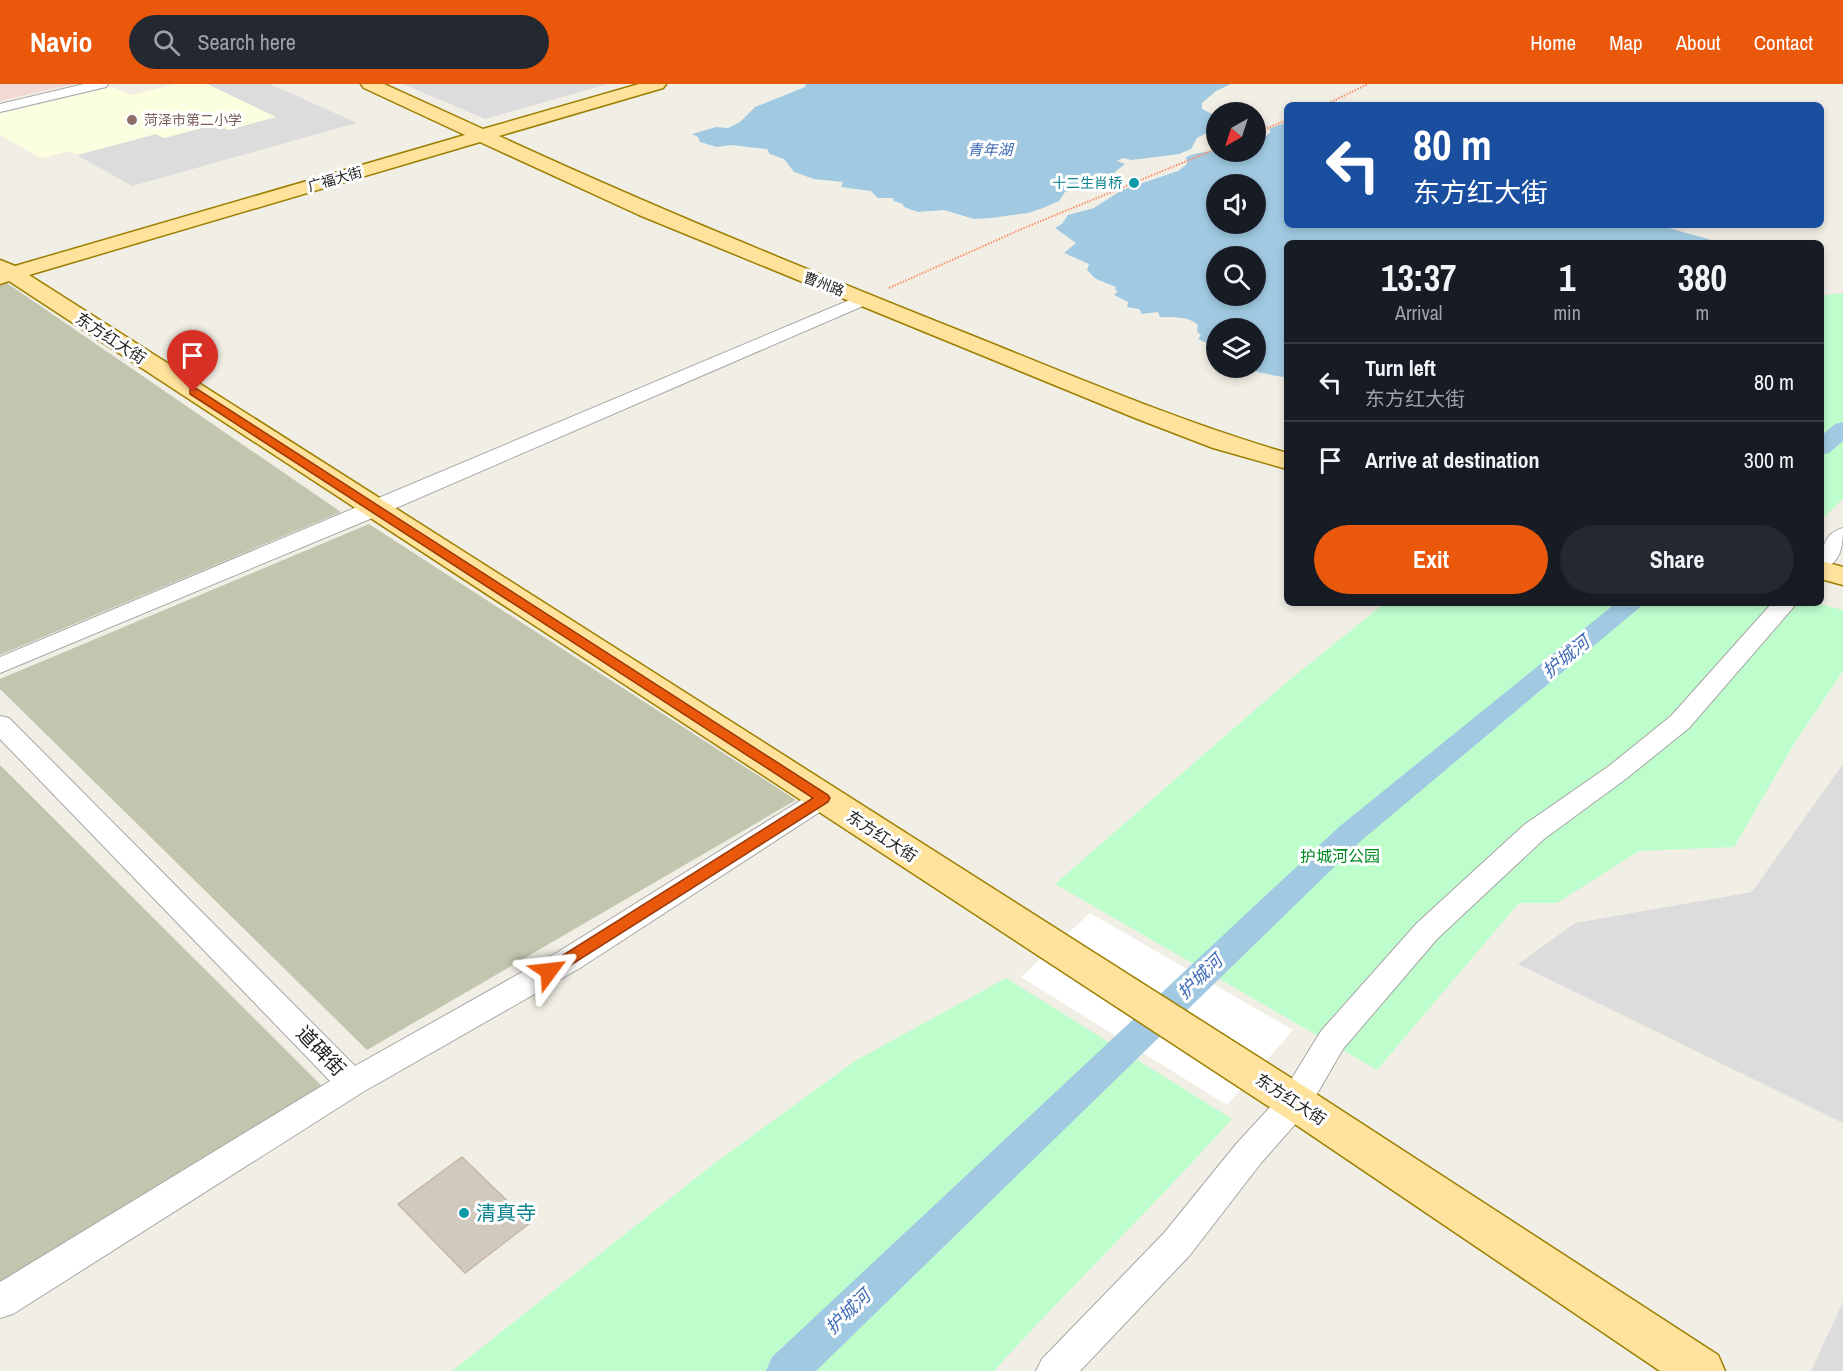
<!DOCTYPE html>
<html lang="en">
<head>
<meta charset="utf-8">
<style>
	body { margin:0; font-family:"Archivo Narrow","Noto Sans SC",sans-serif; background:#242831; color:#f1f3f6; height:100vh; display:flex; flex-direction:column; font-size:22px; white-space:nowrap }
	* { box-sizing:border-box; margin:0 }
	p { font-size:20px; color:#9ea1a6 }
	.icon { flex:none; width:33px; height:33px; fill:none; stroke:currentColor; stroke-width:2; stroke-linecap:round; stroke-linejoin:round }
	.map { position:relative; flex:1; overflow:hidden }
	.sheet { position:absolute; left:1284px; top:156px; width:540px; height:366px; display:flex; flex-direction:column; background:#171b24; border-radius:9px; box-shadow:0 3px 9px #0003 }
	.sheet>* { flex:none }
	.top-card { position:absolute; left:1284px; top:18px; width:540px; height:126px; border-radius:9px; box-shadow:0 3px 9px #0003; background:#1a4fa0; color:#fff; overflow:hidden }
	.needle { width:39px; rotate:219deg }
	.controls { position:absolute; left:1206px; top:18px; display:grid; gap:12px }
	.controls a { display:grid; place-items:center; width:60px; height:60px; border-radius:50%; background:#171b24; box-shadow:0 3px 9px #0003; font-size:30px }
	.pin { position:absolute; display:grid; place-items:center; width:51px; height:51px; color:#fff; margin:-62px -26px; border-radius:50% 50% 50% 0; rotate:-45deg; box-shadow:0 0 6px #0007 }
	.pin .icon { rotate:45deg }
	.me { position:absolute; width:66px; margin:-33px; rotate:60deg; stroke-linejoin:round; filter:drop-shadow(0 0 4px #0008) }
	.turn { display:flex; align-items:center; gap:21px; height:126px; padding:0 30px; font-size:27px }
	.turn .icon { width:78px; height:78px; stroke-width:2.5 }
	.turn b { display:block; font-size:42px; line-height:51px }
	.eta { display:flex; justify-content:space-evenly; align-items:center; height:102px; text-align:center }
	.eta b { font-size:36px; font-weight:700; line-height:42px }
	.cta { display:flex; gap:12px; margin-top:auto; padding:12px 30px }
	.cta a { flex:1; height:69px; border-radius:36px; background:#ea580c; color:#fff; font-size:24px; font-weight:700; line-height:69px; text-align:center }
	.cta a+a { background:#242831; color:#f1f3f6 }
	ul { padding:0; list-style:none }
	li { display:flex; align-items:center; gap:18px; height:78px; padding:0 30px; border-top:2px solid #363941 }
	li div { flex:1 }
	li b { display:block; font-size:22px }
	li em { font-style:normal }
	header { display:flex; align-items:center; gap:36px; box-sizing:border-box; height:84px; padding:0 30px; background:#ea580c; color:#fff }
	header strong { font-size:28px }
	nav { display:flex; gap:33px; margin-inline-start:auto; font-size:21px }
	.search { width:420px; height:54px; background:#242831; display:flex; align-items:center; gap:15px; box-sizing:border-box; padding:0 21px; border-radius:33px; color:#9ea1a6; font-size:22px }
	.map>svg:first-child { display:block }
	.residential { fill:#dddcdc }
	.commercial { fill:#f3d9d3 }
	.education { fill:#fbffe0 }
	.construction { fill:#c3c6af }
	.park { fill:#befecd }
	.water { fill:#a1cae2; fill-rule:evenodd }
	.pier { fill:#fff }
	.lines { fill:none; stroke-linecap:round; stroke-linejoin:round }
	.canal { fill:#a1cae2; fill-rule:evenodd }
	.building { fill:#d1c9bd; stroke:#c4b7a6; stroke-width:1.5 }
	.minor-casing { stroke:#a6a6a6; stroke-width:2 }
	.major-casing { stroke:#9b7e00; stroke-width:3 }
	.path { stroke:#ff8d68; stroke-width:2; stroke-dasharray:1.5 1.5; stroke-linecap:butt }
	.minor { fill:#fff; fill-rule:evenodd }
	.major { fill:#ffe29c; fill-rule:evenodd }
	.route { fill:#ea580c; stroke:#983908; stroke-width:1.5 }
	.education-dot { fill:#8d6e63; stroke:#fff; stroke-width:2 }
	.culture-dot { fill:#0f9aa8; stroke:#fff; stroke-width:2 }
	.labels { text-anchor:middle; stroke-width:6; stroke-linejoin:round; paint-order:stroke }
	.far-education-label { font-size:14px; fill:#785e54; stroke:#fff; text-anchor:start }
	.far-street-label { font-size:14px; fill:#1f1f1f; stroke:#fff }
	.far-culture-label { font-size:14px; fill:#0d838f; stroke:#fff; text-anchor:end }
	.far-water-label { font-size:15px; font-style:italic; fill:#426cb8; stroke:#fff }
	.street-label { font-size:16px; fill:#1f1f1f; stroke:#fff }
	.park-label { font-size:16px; fill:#028920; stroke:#fff }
	.water-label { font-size:18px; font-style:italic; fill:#426cb8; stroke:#fff }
	.near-street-label { font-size:20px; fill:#1f1f1f; stroke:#fff }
	.near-culture-label { font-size:20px; fill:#0d838f; stroke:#fff; text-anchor:start }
</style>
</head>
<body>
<header>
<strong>Navio</strong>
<div class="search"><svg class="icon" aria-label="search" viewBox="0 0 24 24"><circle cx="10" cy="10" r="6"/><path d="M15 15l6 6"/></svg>Search here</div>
<nav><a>Home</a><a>Map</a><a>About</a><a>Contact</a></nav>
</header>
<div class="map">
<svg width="1843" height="1287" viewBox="0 0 1843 1287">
	<rect width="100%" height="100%" fill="#f1efe5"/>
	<g class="residential">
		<polygon points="207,0 270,0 357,39 132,102 77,71 156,50 164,54 217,40 275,33"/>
		<polygon points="403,0 608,0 485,35"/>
		<polygon points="1843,680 1843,1039 1518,880 1575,839 1752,808"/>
		<polygon points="1843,1218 1843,1287 1811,1287"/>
	</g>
	<polygon class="commercial" points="0,0 73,0 0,17"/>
	<polygon class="education" points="176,0 207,0 276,33 228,46 217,40 164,54 156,50 77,71 70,67 41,74 0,51 0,30 112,3 131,11"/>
	<g class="construction">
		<polygon points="7,199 341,428 0,571 0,201"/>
		<polygon points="369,440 796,716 367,966 0,605 0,595"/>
		<polygon points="0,681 331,1011 0,1218"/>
	</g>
	<g class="park">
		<polygon points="1843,209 1843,415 1821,436 1821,212"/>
		<polygon points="1385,519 1816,519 1843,526 1843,587 1794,660 1734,763 1639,767 1557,819 1519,819 1377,986 1055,800 1288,597"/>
		<path d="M 1006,894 L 1232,1035 C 1155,1121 1072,1201 994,1287 L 452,1287 L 711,1082 L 855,977 Z"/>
	</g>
	<g class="water">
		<polygon points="806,0 1231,0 1216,7 1202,19 1202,25 1216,32 1216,44 1197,54 1191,65 1179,70 1132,76 1123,74 1117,77 1125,80 1110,92 1093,95 1092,100 1065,108 1059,117 1043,124 1028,129 991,134 974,135 944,126 918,128 904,123 903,120 894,117 893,114 878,114 871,107 841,103 843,98 814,95 794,88 784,75 770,70 767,65 731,61 717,63 700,58 698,53 692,50 716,43 728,44 740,38 755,23 805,3"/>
		<path d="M 1287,38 L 1287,141 L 1658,141 L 1722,159 L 1287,159 L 1287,293 C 1280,293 1253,288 1248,284 L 1256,284 L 1256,244 L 1216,244 L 1216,263 L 1198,255 L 1201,251 L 1197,248 L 1198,241 C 1187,231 1173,234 1160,233 L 1158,228 L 1142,230 L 1139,225 L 1127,223 L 1128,218 L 1114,211 L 1118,207 L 1115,206 L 1116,203 L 1096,195 L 1087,186 L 1089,180 L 1064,169 L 1076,159 L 1055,144 L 1062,140 L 1068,131 L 1094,124 L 1122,106 L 1178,87 L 1187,80 L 1186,73 C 1207,64 1232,68 1256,68 L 1256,54 L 1266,52 L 1271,48 L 1269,45 ZM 1216,100 L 1256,100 L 1256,140 L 1216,140 ZM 1216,172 L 1256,172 L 1256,212 L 1216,212 Z"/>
	</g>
	<polygon class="pier" points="1090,829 1293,946 1227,1021 1021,893"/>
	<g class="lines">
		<g class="canal">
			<polygon points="1843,338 1843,357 1829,369 1821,371 1821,352 1835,340"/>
			<polygon points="1616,519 1645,519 1362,756 816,1287 766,1287 772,1273 1340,742"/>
		</g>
	</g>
	<polygon class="building" points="462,1073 530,1139 465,1189 398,1120"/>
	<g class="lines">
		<defs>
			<g id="minor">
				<polygon points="84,0 108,0 106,3 0,28 0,20"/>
				<polygon points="864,210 873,215 870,219 382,430 0,589 0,573"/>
				<path d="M 1843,444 C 1843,462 1841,480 1821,485 C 1821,467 1823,449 1843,444 Z"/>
				<polygon points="1772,519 1797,519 1689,644 1627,694 1544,755 1437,855 1343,965 1307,1027 1261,1079 1190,1171 1080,1287 1036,1287 1042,1275 1164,1149 1237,1059 1283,1009 1321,947 1417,839 1524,741 1609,682 1671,632"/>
				<polygon points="0,632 9,634 355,982 558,868 814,708 823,705 832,708 836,714 832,720 580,884 363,1008 13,1230 0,1234 0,1198 330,997 0,655"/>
			</g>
			<g id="major">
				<path d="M 361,0 L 384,0 L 483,45 L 639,0 L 666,0 L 663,4 L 499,52 C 653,123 810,187 968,250 C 1073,292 1178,337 1287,369 L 1287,385 L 1213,364 L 1135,334 L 639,131 L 480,58 L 29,191 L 1310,1006 L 1718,1271 L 1725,1287 L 1660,1287 L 1280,1030 L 9,197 L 0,200 L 0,176 L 15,182 L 465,51 L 364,4 Z"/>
				<polygon points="1821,477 1843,483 1843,501 1821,495"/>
			</g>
		</defs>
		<use href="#minor" class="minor-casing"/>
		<use href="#major" class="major-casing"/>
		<g class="path">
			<polyline points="1325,21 1368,0"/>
			<polyline points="1256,49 1287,36"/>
			<polyline points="889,204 1024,144 1216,65"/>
		</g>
		<use href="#minor" class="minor"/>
		<use href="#major" class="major"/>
	</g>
	<polygon class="route" points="190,305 197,305 828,711 830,714 828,718 555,891 544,891 541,887 544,883 813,714 190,310"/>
	<circle class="education-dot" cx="132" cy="36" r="6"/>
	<g class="culture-dot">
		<circle cx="1134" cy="99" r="6"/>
		<circle cx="464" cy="1129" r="6"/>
	</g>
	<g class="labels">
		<g class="far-education-label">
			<text x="144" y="41">菏泽市第二小学</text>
		</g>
		<g class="far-street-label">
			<text transform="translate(335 95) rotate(-16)" y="5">广福大街</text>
			<text transform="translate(824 200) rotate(21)" y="5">曹州路</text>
		</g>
		<g class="far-culture-label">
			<text x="1122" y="104">十二生肖桥</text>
		</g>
		<g class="far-water-label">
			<text x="990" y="71">青年湖</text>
		</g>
		<g class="street-label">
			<text transform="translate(111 254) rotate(33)" y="6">东方红大街</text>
			<text transform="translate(882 752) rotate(33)" y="6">东方红大街</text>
			<text transform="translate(1291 1015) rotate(33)" y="6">东方红大街</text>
		</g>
		<g class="park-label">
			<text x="1340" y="778">护城河公园</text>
		</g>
		<g class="water-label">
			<text transform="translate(1566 573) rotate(-39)" y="6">护城河</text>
			<text transform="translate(1200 893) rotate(-44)" y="6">护城河</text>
			<text transform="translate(848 1228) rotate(-44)" y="6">护城河</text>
		</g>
		<g class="near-street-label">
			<text transform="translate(321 967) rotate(46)" y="7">道碑街</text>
		</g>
		<g class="near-culture-label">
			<text x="476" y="1136">清真寺</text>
		</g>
	</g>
</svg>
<div class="controls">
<a><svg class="needle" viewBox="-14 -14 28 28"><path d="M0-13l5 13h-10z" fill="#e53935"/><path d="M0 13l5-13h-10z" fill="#9ea1a6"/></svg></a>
<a><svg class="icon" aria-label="sound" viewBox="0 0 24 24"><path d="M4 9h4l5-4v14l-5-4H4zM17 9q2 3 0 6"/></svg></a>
<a><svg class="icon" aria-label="search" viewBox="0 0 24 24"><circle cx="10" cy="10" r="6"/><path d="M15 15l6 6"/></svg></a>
<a><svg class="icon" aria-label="layers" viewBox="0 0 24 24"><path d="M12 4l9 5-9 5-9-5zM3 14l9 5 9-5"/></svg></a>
</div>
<div class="pin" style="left:193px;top:308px;background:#d93025"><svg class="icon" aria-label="arrive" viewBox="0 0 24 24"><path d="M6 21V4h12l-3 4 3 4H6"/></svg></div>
<svg class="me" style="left:549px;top:887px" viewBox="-20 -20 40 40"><path d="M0-17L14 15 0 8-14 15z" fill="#ea580c" stroke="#fff" stroke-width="4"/></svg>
<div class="top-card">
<div class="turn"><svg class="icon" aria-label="left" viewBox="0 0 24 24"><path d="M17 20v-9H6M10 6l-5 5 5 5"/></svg><div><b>80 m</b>东方红大街</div></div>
</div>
<section class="sheet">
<div class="eta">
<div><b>13:37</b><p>Arrival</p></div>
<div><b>1</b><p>min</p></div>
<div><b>380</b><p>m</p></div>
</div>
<ul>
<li><svg class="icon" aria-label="left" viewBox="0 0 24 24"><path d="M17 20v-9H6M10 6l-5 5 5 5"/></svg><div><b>Turn left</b><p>东方红大街</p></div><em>80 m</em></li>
<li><svg class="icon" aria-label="arrive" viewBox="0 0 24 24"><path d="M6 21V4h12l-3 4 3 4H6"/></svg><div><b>Arrive at destination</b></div><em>300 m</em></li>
</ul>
<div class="cta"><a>Exit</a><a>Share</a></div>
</section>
</div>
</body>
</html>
